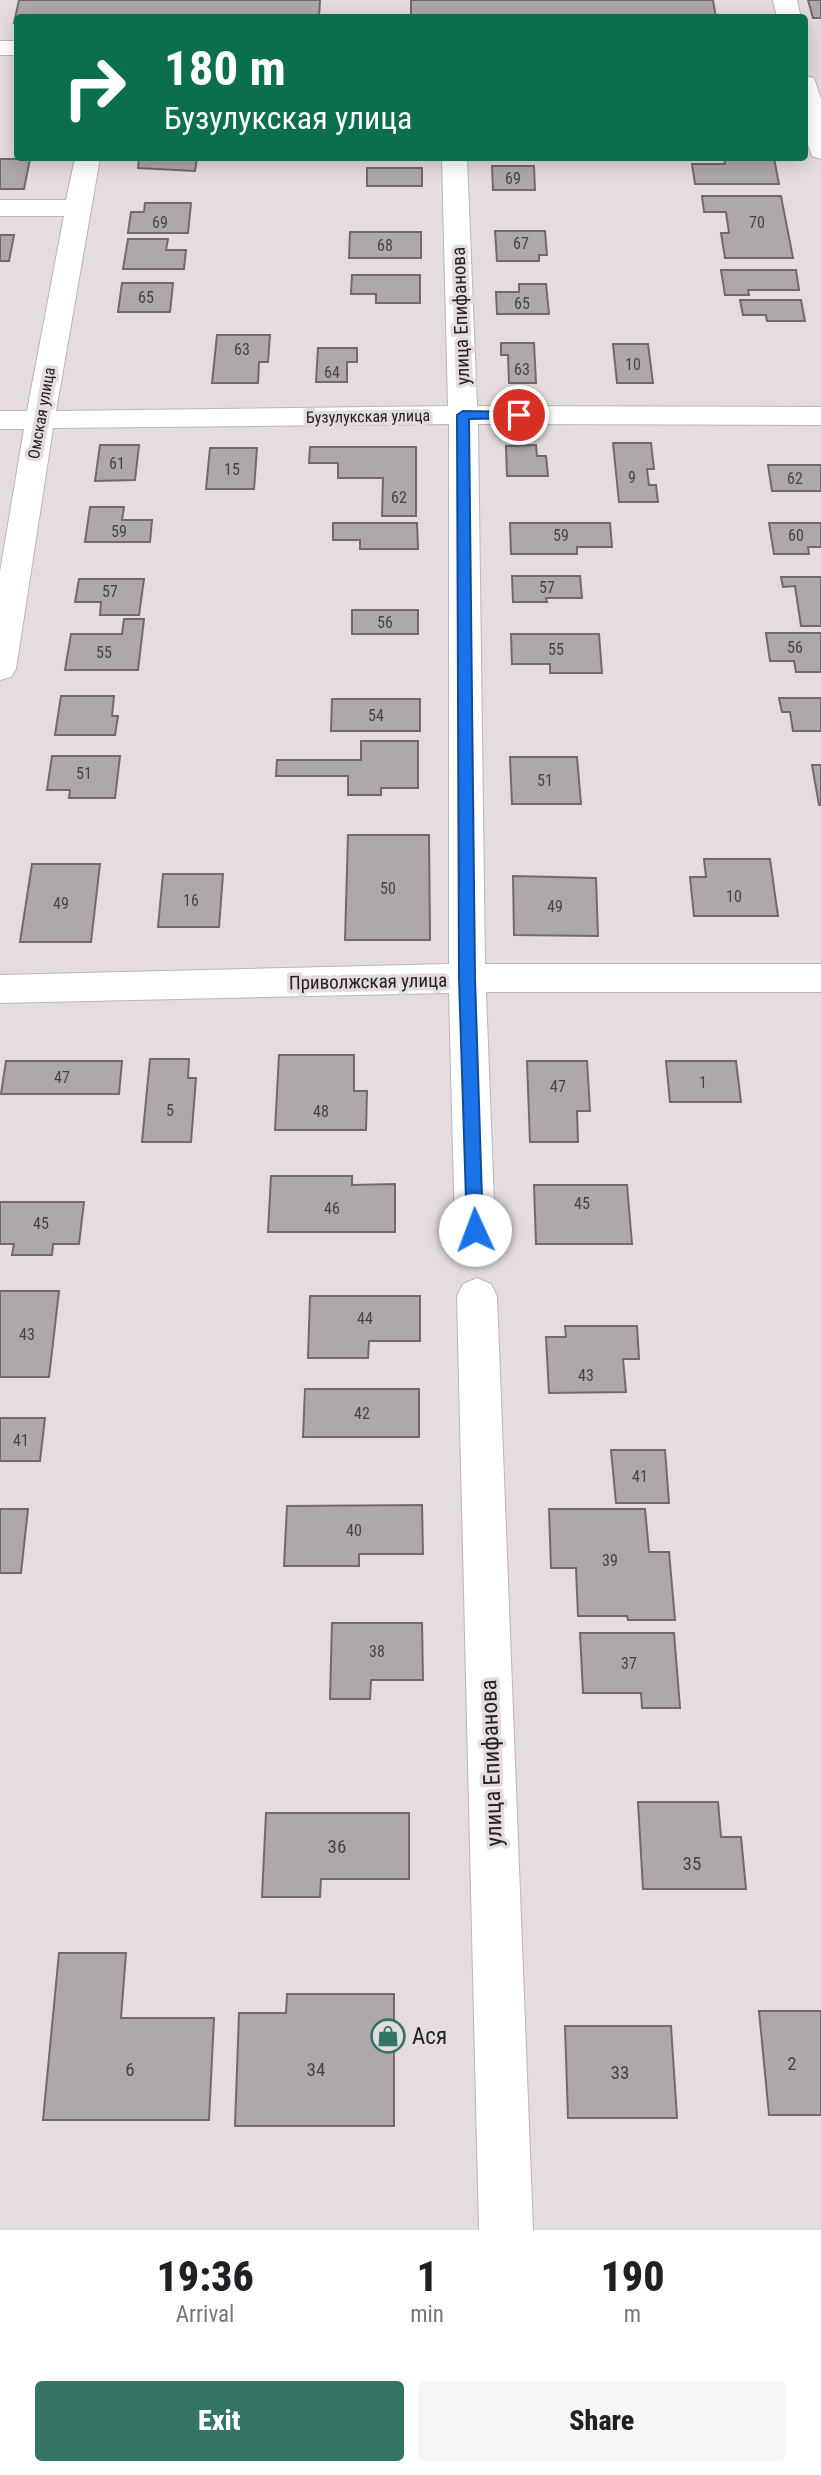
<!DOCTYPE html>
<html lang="en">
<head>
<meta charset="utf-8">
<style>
	body { margin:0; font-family:"Roboto Condensed",sans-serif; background:#f6f6f6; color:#202124; height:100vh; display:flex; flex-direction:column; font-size:26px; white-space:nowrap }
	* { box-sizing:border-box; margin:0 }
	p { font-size:23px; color:#757577 }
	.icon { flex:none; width:38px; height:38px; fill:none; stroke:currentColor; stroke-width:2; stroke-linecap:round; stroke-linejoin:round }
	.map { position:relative; height:2230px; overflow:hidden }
	.drawer { display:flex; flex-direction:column; background:#fff; flex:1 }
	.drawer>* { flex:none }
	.hud { position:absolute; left:14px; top:14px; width:794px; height:147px; border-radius:7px; box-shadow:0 4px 18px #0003; background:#0b6e4f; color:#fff; overflow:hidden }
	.pin { position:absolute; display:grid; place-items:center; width:60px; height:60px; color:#fff; margin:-30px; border:4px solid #fff; border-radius:50%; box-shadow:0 2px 7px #0007 }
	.me { position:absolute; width:77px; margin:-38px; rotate:358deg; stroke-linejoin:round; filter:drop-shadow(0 0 5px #0008) }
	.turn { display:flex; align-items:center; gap:24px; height:147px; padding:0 35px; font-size:32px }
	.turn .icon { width:91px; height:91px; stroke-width:2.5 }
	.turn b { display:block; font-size:49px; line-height:60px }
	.eta { display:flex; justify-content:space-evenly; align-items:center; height:119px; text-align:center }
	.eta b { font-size:42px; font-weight:800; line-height:49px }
	.button { display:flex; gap:14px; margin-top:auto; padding:14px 35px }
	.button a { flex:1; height:80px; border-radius:7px; background:#347565; color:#fff; font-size:28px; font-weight:800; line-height:80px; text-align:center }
	.button a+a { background:#f6f6f6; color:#202124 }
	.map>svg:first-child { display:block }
	.building { fill:#afa8ab; stroke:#716a6d; stroke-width:2 }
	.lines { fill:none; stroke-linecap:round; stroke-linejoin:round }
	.minor-casing { stroke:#bcb4b8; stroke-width:2 }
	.minor { fill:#fff; fill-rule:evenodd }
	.route { fill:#1a73e8; stroke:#114b97; stroke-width:2 }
	.labels { text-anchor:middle; stroke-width:7; stroke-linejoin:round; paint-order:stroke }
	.number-label { font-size:16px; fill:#474344 }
	.far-street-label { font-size:16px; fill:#242122; stroke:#e4dcdf }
	.street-label { font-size:19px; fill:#242122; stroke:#e4dcdf }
	.near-number-label { font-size:19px; fill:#474344 }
	.near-street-label { font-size:23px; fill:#242122; stroke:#e4dcdf }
	.near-poi-label { font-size:23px; fill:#242122; stroke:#e4dcdf; text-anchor:start }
</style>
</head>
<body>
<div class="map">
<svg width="821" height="2230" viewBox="0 0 821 2230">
	<rect width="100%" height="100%" fill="#e4dcdf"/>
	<g class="building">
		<polygon points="19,0 320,0 319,18 18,18 18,23 14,23"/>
		<polygon points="411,0 713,0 716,18 411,18"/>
		<polygon points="808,0 821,0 821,18 813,18"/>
		<polygon points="139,158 197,158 195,171 138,168"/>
		<polygon points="724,158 774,158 779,184 695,184 692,164 725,164"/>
		<polygon points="0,159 30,159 24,189 0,189"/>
		<polygon points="492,166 534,166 535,190 493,190"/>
		<rect x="367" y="168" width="55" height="18"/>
		<polygon points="702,196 781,196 793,258 725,258 721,233 729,233 726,212 704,212"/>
		<polygon points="145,203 191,203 188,233 128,233 131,212 144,212"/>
		<polygon points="495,231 545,231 547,255 539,255 539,261 497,261"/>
		<polygon points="350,232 421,232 421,258 349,258"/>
		<polygon points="0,235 14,235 9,261 0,261"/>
		<polygon points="128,239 168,239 166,250 186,250 184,269 123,269"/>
		<polygon points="721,270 796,270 799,290 748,290 749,295 725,295"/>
		<polygon points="352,275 420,275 420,303 376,303 376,294 351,294"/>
		<polygon points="122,283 173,283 170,312 118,312"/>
		<polygon points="519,284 546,284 549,314 497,314 496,292 519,292"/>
		<polygon points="740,300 801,300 805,321 767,321 766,315 743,315"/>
		<polygon points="217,335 270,335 268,362 259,362 258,383 212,383"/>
		<polygon points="501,343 534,343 536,383 509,383 508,355 501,355"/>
		<polygon points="613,344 648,344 653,383 617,383"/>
		<polygon points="318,348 357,348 357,362 347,362 347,382 316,382"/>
		<polygon points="613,443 651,443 654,469 647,469 649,485 656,485 658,502 619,502"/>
		<polygon points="100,445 139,445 135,480 95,481"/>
		<polygon points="536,445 537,456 546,456 548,476 507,476 506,446"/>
		<polygon points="310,447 416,447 416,516 382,516 383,478 338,478 338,463 309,463"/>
		<polygon points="210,448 257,448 254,489 206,489"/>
		<polygon points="768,465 821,465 821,491 772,491"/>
		<polygon points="90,507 124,507 122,520 152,520 150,542 85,542"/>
		<polygon points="333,523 417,523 418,549 360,549 360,540 333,540"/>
		<polygon points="510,523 610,523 612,547 577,547 577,554 511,554"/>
		<polygon points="769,523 821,523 821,547 808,547 809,554 774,554"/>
		<polygon points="512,576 580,576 582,598 546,598 547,602 513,602"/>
		<polygon points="781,577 821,577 821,626 801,626 795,586 783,587"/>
		<polygon points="79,579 144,579 139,615 100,615 101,602 75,602"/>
		<rect x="352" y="610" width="66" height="24"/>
		<polygon points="124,619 144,619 138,670 65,670 71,634 122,634"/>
		<polygon points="766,633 821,633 821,672 796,672 794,661 770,661"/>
		<polygon points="511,634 599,634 602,673 550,673 550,664 512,664"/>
		<polygon points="61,696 114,696 112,716 118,716 115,735 55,735"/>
		<polygon points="779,698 821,698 821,731 793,731 790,712 782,712"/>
		<polygon points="332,699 420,699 420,731 331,731"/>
		<polygon points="361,741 418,741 418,788 381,788 381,795 348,795 348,776 276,776 277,760 361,760"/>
		<polygon points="52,756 120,756 115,798 69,798 70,790 47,790"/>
		<polygon points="510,757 577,757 581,804 512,804"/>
		<polygon points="812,765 821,765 821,805 819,805"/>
		<polygon points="348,835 429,835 430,940 345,940"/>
		<polygon points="704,859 770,859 778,916 694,916 690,877 706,877"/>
		<polygon points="32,864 100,864 91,942 20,942"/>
		<polygon points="163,874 223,874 219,927 158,927"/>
		<polygon points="513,876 596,878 598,936 514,935"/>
		<polygon points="279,1055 354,1055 354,1091 367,1091 366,1130 275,1130"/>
		<polygon points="150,1059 189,1059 188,1078 196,1078 191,1142 142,1142"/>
		<polygon points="6,1061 122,1061 119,1094 1,1094"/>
		<polygon points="527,1061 587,1061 590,1111 577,1111 578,1142 530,1142"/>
		<polygon points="666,1061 736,1061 741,1102 670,1102"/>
		<polygon points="271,1176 352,1176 352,1185 395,1184 395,1232 268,1232"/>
		<polygon points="534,1185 627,1185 632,1244 536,1244"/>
		<polygon points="0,1202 84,1202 79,1244 53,1244 52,1255 12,1255 14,1244 0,1244"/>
		<polygon points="0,1291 59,1291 49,1377 0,1377"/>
		<polygon points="310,1296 420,1296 420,1341 369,1341 368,1358 308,1358"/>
		<polygon points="565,1326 637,1326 639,1359 623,1359 626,1392 549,1393 546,1337 566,1337"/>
		<polygon points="305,1389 419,1389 419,1437 303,1437"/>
		<polygon points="0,1418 45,1418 40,1461 0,1461"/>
		<polygon points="611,1450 665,1450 669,1503 616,1503"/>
		<polygon points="422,1505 423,1554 359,1554 359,1566 284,1566 287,1506"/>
		<polygon points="0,1509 28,1509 21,1573 0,1573"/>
		<polygon points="549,1509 645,1509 649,1552 669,1552 675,1620 628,1620 627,1616 578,1616 576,1568 551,1568"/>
		<polygon points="332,1623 422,1623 423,1680 371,1680 370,1699 330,1699"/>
		<polygon points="580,1633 674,1633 680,1708 642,1708 641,1693 583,1693"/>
		<polygon points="638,1802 718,1802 721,1837 741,1837 746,1889 643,1889"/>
		<polygon points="266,1813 409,1813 409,1879 321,1879 320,1897 262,1897"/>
		<polygon points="59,1953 126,1953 121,2018 214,2018 209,2120 43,2120"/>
		<polygon points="287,1994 394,1994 394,2126 235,2126 239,2013 286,2013"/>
		<polygon points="759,2011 821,2011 821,2115 769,2115"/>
		<polygon points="565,2026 671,2026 677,2118 568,2118"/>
	</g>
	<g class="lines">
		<defs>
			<g id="minor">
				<polygon points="773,0 797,0 801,18 777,18"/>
				<rect x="0" y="41" width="18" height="14"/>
				<polygon points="805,76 814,78 821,99 821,159 812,156 805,136"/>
				<polygon points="75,158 100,158 56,411 448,406 442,158 467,158 477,406 821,407 821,425 478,424 485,964 821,964 821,992 486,992 495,1230 489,1242 475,1247 461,1242 455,1230 449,993 0,1003 0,975 449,964 449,424 53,428 16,669 11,677 0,680 0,572 24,429 0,429 0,411 27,411 64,216 0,216 0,200 66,200"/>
				<polygon points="477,1278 491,1284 497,1296 533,2230 479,2230 457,1296 463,1284"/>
			</g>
		</defs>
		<use href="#minor" class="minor-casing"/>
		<use href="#minor" class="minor"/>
	</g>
	<polygon class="route" points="519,412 525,415 523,418 469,419 475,978 483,1230 481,1234 469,1234 467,1230 459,978 457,415 463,411"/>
	<defs>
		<symbol id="shop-ring" viewBox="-11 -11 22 22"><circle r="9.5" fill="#e4dcdf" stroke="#347565" stroke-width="1.5"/><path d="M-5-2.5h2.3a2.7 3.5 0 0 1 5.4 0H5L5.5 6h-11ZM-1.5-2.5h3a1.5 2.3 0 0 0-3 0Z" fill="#347565"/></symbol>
	</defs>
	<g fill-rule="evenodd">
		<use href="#shop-ring" x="369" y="2017" width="38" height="38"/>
	</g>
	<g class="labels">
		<g class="number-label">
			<text x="513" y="184">69</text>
			<text x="160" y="228">69</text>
			<text x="757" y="228">70</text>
			<text x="521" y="249">67</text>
			<text x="385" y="251">68</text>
			<text x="146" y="303">65</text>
			<text x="522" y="309">65</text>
			<text x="242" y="355">63</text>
			<text x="633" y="370">10</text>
			<text x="522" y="375">63</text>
			<text x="332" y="378">64</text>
			<text x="117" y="469">61</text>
			<text x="232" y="475">15</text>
			<text x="632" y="483">9</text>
			<text x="795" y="484">62</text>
			<text x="399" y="503">62</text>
			<text x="119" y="537">59</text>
			<text x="561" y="541">59</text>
			<text x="796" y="541">60</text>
			<text x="547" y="593">57</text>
			<text x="110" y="597">57</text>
			<text x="385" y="628">56</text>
			<text x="795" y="653">56</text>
			<text x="556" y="655">55</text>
			<text x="104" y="658">55</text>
			<text x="376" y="721">54</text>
			<text x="84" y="779">51</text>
			<text x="545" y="786">51</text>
			<text x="388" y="894">50</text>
			<text x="734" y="902">10</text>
			<text x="191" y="906">16</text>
			<text x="61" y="909">49</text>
			<text x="555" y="912">49</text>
			<text x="62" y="1083">47</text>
			<text x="703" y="1088">1</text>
			<text x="558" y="1092">47</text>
			<text x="170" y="1116">5</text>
			<text x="321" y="1117">48</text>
			<text x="582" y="1209">45</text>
			<text x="332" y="1214">46</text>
			<text x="41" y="1229">45</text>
			<text x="365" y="1324">44</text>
			<text x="27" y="1340">43</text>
			<text x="586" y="1381">43</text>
			<text x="362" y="1419">42</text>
			<text x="21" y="1446">41</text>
			<text x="640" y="1482">41</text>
			<text x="354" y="1536">40</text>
			<text x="610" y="1566">39</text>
			<text x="377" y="1657">38</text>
			<text x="629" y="1669">37</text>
		</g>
		<g class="far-street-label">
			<text transform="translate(41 413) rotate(-80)" y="6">Омская улица</text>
			<text transform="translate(368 416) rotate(-1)" y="6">Бузулукская улица</text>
		</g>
		<g class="street-label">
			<text transform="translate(460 316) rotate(-92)" y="7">улица Епифанова</text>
			<text transform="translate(368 981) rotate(-1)" y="7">Приволжская улица</text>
		</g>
		<g class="near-number-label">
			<text x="337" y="1853">36</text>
			<text x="692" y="1870">35</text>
			<text x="792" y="2070">2</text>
			<text x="130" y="2076">6</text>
			<text x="316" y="2076">34</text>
			<text x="620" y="2079">33</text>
		</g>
		<g class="near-street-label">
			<text transform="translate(491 1763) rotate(-92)" y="8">улица Епифанова</text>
		</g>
		<g class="near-poi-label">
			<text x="412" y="2044">Ася</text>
		</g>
	</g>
</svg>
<div class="pin" style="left:519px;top:415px;background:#d93025"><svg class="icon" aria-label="arrive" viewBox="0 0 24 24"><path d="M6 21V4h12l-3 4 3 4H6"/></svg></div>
<svg class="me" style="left:475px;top:1230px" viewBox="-20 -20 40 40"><circle r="19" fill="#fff"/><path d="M0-13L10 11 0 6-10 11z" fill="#1a73e8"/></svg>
<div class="hud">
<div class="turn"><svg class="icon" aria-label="right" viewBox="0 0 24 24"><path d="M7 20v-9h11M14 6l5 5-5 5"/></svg><div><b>180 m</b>Бузулукская улица</div></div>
</div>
</div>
<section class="drawer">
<div class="eta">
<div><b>19:36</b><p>Arrival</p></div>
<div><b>1</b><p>min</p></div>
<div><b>190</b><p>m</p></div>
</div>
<div class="button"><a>Exit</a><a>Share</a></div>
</section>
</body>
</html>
